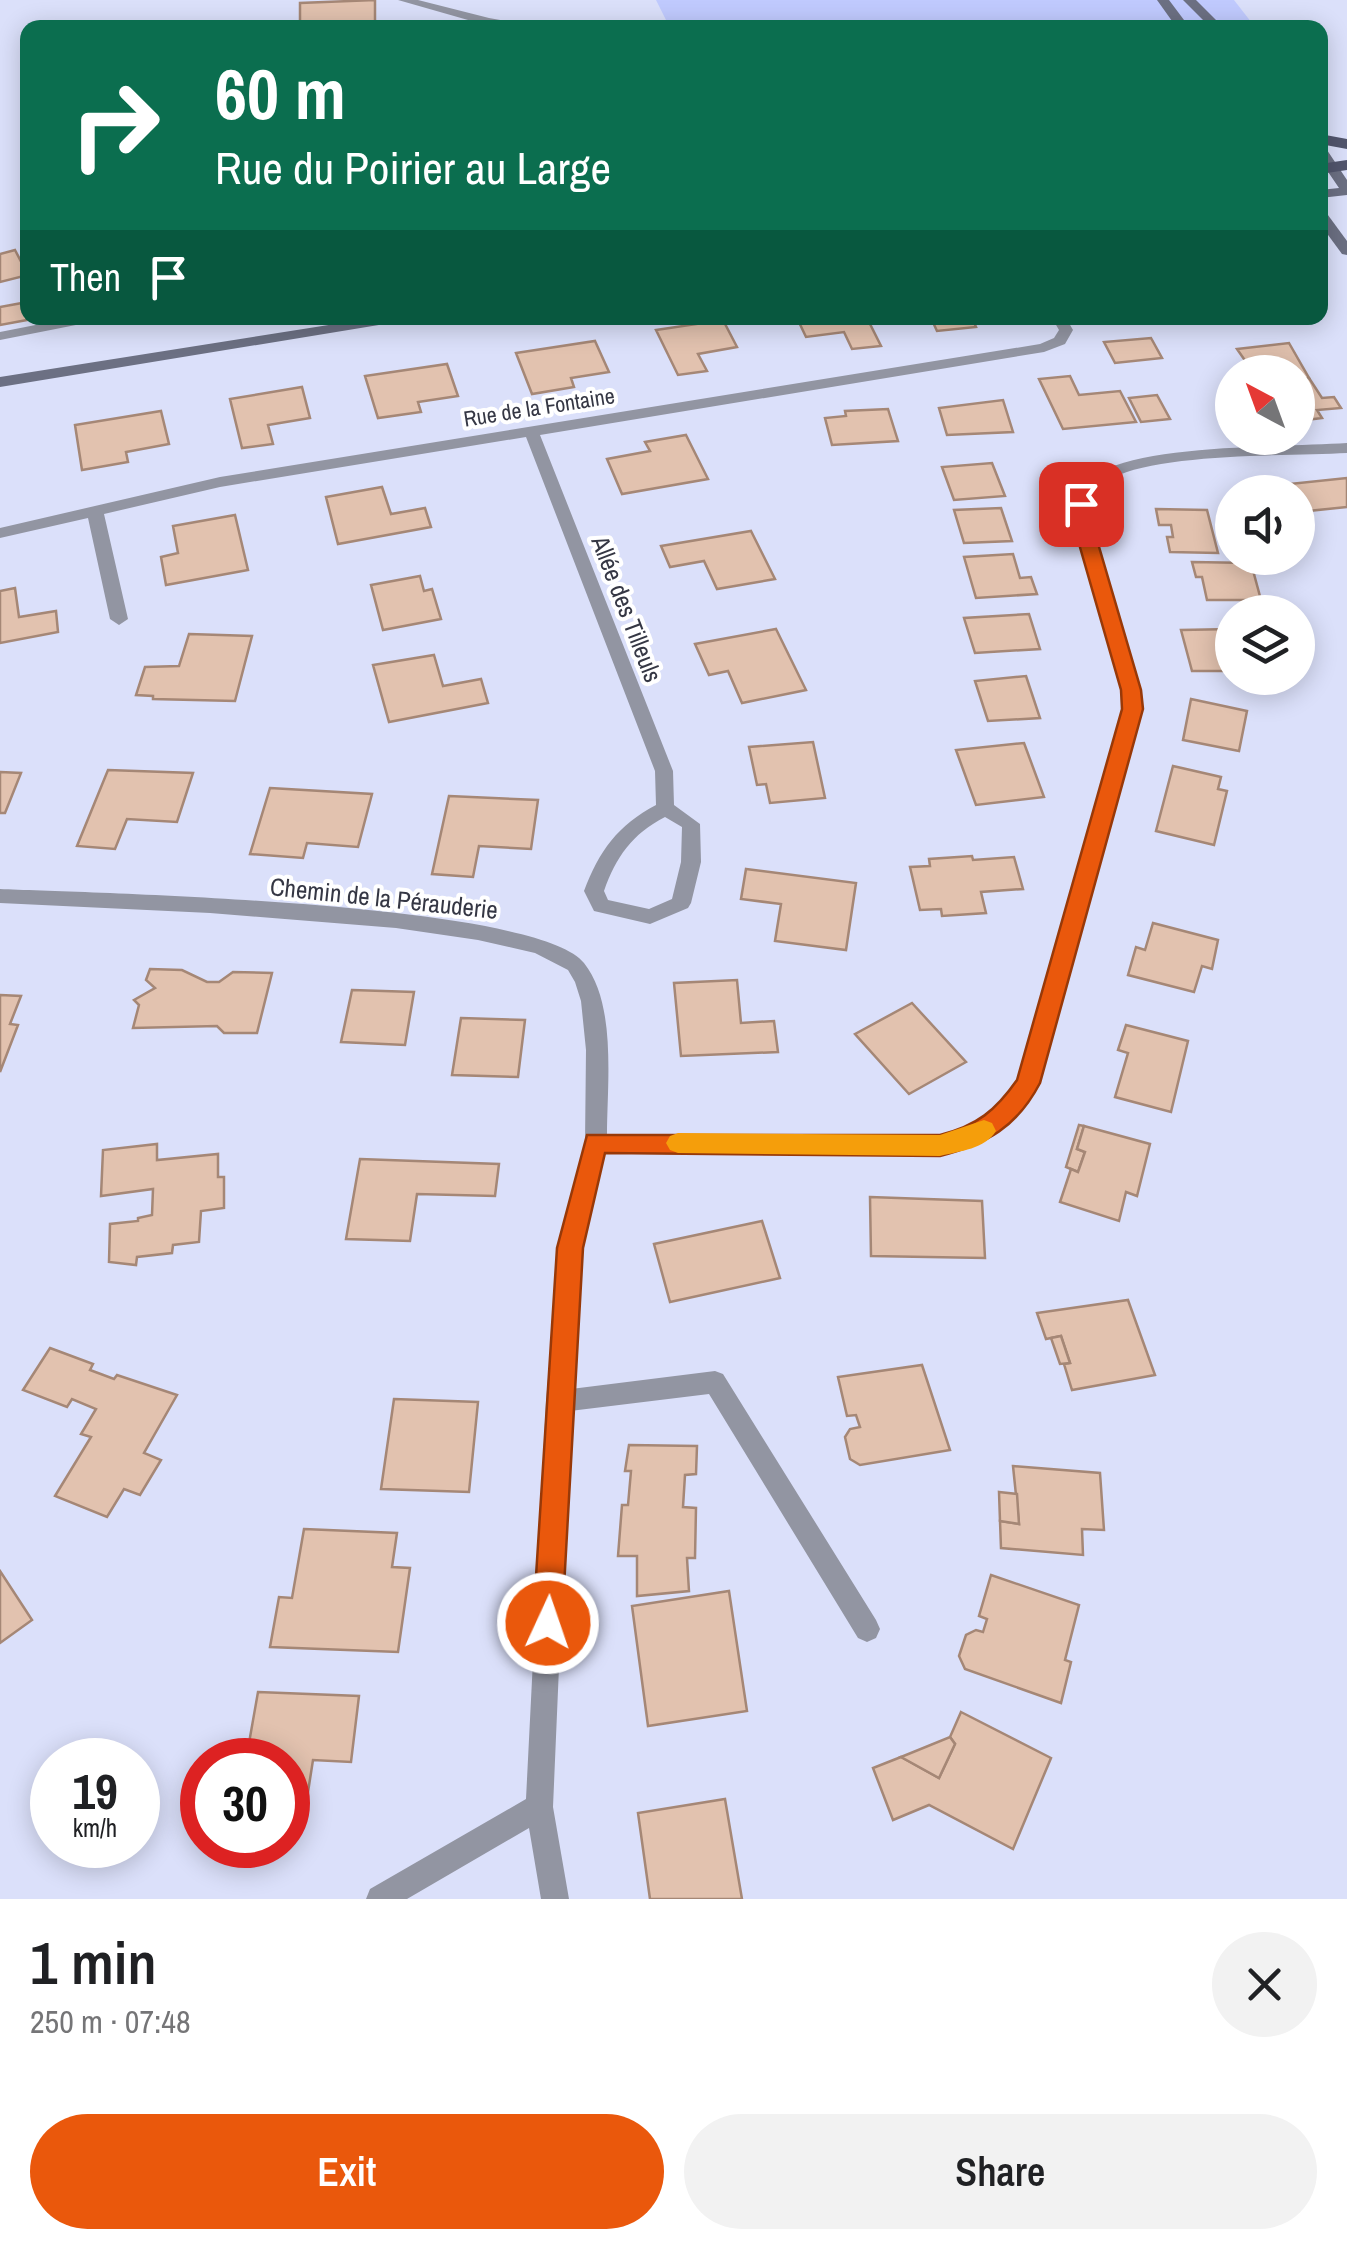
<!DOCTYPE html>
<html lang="en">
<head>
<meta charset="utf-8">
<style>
	body { margin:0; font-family:"Archivo Narrow",sans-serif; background:#f2f2f2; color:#202124; height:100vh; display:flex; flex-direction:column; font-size:38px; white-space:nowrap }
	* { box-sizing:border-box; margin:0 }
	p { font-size:32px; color:#757577 }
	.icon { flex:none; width:55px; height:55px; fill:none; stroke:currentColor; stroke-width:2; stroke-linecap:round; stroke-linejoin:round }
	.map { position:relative; height:1899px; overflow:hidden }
	.details { display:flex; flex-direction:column; background:#fff; flex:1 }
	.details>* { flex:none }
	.hud { position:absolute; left:20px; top:20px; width:1308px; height:305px; border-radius:20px; box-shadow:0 5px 25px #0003; background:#0b6e4f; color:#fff; overflow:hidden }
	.needle { width:65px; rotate:319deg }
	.controls { position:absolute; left:1215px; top:355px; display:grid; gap:20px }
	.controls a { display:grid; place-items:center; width:100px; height:100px; border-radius:50%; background:#fff; box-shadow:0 5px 25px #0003; font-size:50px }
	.speed { position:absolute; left:30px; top:1738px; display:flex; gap:20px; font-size:50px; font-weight:700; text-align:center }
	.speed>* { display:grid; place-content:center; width:130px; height:130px; border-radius:50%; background:#fff; box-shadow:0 5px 25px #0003; line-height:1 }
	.speed small { font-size:25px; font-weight:400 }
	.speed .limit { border:15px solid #d22; background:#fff; color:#111 }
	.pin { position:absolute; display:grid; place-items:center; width:85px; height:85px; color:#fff; margin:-42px; border-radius:20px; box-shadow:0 5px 15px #0006 }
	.me { position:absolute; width:110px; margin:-55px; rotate:3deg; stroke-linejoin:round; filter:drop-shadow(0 0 8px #0008) }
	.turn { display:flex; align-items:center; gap:35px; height:210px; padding:0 30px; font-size:45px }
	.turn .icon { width:130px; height:130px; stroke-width:2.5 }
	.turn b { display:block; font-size:70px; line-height:85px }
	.then { display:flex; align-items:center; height:95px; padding:0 30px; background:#0003; gap:20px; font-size:38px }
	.round { display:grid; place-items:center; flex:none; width:105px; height:105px; border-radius:52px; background:#f2f2f2 }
	.headline { display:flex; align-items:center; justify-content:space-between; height:170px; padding:0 30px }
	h1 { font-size:60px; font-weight:600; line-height:75px }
	.button { display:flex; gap:20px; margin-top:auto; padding:20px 30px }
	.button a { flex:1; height:115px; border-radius:60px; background:#ea580c; color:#fff; font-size:40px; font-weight:600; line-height:115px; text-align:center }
	.button a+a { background:#f2f2f2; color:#202124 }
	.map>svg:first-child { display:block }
	.green { fill:#c0cafe }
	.building { fill:#e2c2af; stroke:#a58776; stroke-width:2.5 }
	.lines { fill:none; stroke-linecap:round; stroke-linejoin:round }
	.street { fill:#9295a2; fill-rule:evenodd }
	.secondary { fill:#6c7083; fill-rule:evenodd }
	.primary { fill:#52566d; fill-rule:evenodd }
	.route { fill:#ea580c; stroke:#983908; stroke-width:2.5 }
	.slow { fill:#f59e0b }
	.labels { text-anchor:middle; stroke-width:8; stroke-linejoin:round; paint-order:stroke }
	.far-street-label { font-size:22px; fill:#353744; stroke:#fff }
	.street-label { font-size:25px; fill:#353744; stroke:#fff }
</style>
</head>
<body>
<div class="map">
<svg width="1347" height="1899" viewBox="0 0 1347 1899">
	<rect width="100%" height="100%" fill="#dbe0fa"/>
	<polygon class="green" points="656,0 1234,0 1255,27 670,28"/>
	<g class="building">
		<polygon points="375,0 375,28 300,28 300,3"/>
		<polygon points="15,250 28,275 0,282 0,254"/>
		<polygon points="22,303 27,320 0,325 0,307"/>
		<polygon points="797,318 867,318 881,346 852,349 844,332 806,337"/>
		<polygon points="931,318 979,318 972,318 976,327 937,331"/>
		<polygon points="723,320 737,347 698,354 707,371 678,375 656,330"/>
		<polygon points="1151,338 1162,358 1115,363 1104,342"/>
		<polygon points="595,341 609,372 571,378 574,387 532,394 516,353"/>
		<polygon points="1289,343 1309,378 1298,379 1298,372 1253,372 1237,349"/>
		<polygon points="447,364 458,396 418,402 421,412 378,418 365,376"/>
		<polygon points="1070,376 1079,395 1120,391 1136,422 1063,429 1039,379"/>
		<polygon points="1309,378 1322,398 1334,397 1341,408 1317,410 1322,418 1298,421 1298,379"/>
		<polygon points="302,387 310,418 268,425 273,444 242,448 230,399"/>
		<polygon points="1157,395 1170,419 1141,422 1129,398"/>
		<polygon points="1003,400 1013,432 947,435 939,408"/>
		<polygon points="888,409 898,441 832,445 825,418 846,416 845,411"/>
		<polygon points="161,411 169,444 126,452 128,462 82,470 75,425"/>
		<polygon points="686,435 708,479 622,494 607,459 650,451 645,442"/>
		<polygon points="992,463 1005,496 954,500 942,467"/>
		<polygon points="1347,478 1347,507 1298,512 1298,492 1284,492 1280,485"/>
		<polygon points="382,487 391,514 425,508 431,527 338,544 326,497"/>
		<polygon points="1001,508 1012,541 964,543 954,510"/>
		<polygon points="1156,509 1207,510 1218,553 1170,552 1167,537 1173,537 1171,525 1159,525"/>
		<polygon points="235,515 248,570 166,585 161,557 178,553 173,526"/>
		<polygon points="751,531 775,579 717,589 704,561 670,567 661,546"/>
		<polygon points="1013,554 1020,578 1031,577 1037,594 976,598 964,557"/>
		<polygon points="1192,562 1251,563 1261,600 1207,600 1202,577 1196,577"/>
		<polygon points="420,576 424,591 432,589 441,619 383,630 371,585"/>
		<polygon points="15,588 19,617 56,611 58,632 0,643 0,591"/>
		<polygon points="1029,614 1040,649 975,653 964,618"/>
		<polygon points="776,629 806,690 742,703 728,671 709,675 695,644"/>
		<polygon points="1232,629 1232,671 1192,671 1181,630"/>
		<polygon points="189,634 252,636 235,701 153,699 153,696 136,695 145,667 179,666"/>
		<polygon points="434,655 443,686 481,679 488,703 389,722 373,665"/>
		<polygon points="1026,676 1040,718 988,721 975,681"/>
		<polygon points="1191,699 1247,711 1239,751 1183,740"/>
		<polygon points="813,742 825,798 770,803 766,784 757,785 749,747"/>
		<polygon points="1024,743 1044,797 976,805 956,750"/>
		<polygon points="1173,766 1221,777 1218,789 1227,791 1214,845 1156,831"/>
		<polygon points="108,770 193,773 177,822 127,819 115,849 77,846"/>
		<polygon points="0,772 21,773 5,813 0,813"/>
		<polygon points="270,788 372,794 358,847 307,843 303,858 250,854"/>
		<polygon points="449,796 538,800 531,849 479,846 473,877 432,874"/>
		<polygon points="972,856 973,860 1014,857 1023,889 981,892 986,913 942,916 941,909 920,910 910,867 930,866 929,859"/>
		<polygon points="746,869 856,883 846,950 775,941 781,904 741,899"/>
		<polygon points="1153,923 1218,940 1212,969 1202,966 1194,992 1128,975 1136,947 1145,950"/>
		<polygon points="150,969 182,970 207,982 219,982 233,972 272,973 257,1033 224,1033 217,1026 133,1028 139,1005 134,1000 155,988 146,980"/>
		<polygon points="737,980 741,1023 774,1021 778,1052 681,1056 674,983"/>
		<polygon points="352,990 414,992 405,1045 341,1042"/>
		<polygon points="0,995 21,996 10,1024 18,1025 0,1072"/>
		<polygon points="912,1003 966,1062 909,1094 855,1034"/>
		<polygon points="461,1018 525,1020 518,1077 452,1075"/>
		<polygon points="1126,1025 1188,1041 1171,1112 1115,1097 1128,1053 1118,1050"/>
		<polygon points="1079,1125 1084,1126 1077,1149 1085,1152 1078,1172 1066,1167"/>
		<polygon points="1084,1126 1150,1144 1137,1196 1126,1192 1119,1221 1060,1202 1071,1169 1078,1172 1085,1152 1077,1149"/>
		<polygon points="157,1144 157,1160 218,1154 218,1177 224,1177 224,1208 201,1211 199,1242 173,1245 172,1253 137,1257 136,1265 109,1262 110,1224 138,1221 138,1218 152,1215 153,1189 101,1196 103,1150"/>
		<polygon points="360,1159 499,1164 495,1196 417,1194 410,1241 346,1239"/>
		<polygon points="870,1197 982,1201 985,1258 871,1256"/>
		<polygon points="762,1221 780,1278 670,1302 654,1244"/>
		<polygon points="1128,1300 1155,1375 1072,1390 1064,1364 1070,1363 1061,1336 1046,1339 1037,1313"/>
		<polygon points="1061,1336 1070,1363 1060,1364 1051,1338"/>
		<polygon points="50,1348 93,1364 90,1370 114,1379 117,1375 177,1395 144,1453 161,1460 140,1495 124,1489 107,1517 55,1496 91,1437 81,1434 96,1409 72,1399 67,1407 23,1390"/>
		<polygon points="922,1365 950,1450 860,1465 850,1459 845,1437 850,1429 860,1427 856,1415 847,1416 838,1377"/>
		<polygon points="394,1399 478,1402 469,1492 381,1489"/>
		<polygon points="629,1445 697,1446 696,1474 685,1475 683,1507 696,1508 695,1558 687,1558 689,1591 637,1596 637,1556 618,1556 622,1505 628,1505 631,1471 625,1471"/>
		<polygon points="1013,1466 1100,1473 1104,1530 1082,1529 1083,1555 1001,1548 1000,1521 1019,1524"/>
		<polygon points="999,1492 1017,1494 1019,1524 1000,1521"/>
		<polygon points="304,1529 397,1533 392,1567 410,1568 398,1652 270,1647 279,1597 292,1598"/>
		<polygon points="0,1571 32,1620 0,1643"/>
		<polygon points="991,1575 1079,1605 1065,1660 1071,1662 1061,1703 965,1669 959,1656 966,1635 976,1630 983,1632 987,1619 979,1616"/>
		<polygon points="729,1591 747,1711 648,1726 632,1606"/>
		<polygon points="258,1692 359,1696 351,1762 313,1760 303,1824 288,1824 288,1760 246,1760"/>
		<polygon points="961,1712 1051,1758 1013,1849 929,1805 893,1820 873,1768 901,1757 939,1778 955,1744 950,1737"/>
		<polygon points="950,1737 955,1744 939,1778 901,1757"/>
		<polygon points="725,1799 742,1899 650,1899 638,1813"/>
	</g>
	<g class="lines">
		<g class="street">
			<polygon points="398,0 418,0 489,18 544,28 489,26"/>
			<polygon points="71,318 98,318 91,322 0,340 0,332"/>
			<path d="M 1052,318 L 1066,318 L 1073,330 L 1065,344 L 1044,352 L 540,435 L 673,771 L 674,805 L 700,824 L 701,862 L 691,903 L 688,908 L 650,924 L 594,911 L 584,891 C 599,851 618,825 656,805 L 655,771 L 526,437 L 220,487 L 104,514 L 128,619 L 119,625 L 110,619 L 88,518 L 0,538 L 0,528 L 220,477 L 1040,344 L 1054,338 L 1059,330 ZM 665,817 L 682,827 L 681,862 L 672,899 L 649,909 L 608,900 L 604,891 C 616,857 632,834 665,817 Z"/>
			<path d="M 1347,443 L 1347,453 C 1291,456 1159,453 1113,478 C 1098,487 1091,500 1088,516 L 1140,690 L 1142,709 L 1039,1083 C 1016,1124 984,1143 940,1154 L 605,1152 L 581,1248 L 571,1389 L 715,1371 L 723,1374 L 876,1620 L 880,1629 L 876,1638 L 867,1642 L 858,1638 L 709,1394 L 570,1411 L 553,1807 L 569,1899 L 541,1899 L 529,1828 L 407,1899 L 366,1899 L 370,1889 L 526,1799 L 546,1402 L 559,1248 L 585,1143 L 586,1050 L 581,1001 L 575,982 L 568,970 L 535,953 L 478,940 L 396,928 L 210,913 L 0,903 L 0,889 C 93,893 536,902 584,963 C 617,1004 607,1085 607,1134 L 940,1136 C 976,1127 997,1109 1018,1080 L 1124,709 L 1122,690 L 1072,516 C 1075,498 1085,482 1101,472 C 1150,444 1287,447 1347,443 Z"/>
		</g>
		<g class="secondary">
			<polygon points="1157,0 1169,0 1190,28 1177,28"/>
			<polygon points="1183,0 1196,0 1224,28 1211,28"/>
			<polygon points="1320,146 1325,147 1347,180 1347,195 1320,198 1320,190 1339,188 1320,160"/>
			<polygon points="1320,210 1325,211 1347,241 1347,255 1342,254 1320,224"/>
			<polygon points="373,318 404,318 397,322 0,387 0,377"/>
		</g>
		<g class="primary">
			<polygon points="1320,134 1347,139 1347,149 1320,144"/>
			<polygon points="1347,160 1347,170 1320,174 1320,164"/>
		</g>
	</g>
	<path class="route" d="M 1081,498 L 1090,504 L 1090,516 L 1141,690 L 1143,709 L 1040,1083 C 1017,1127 987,1144 940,1156 L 605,1153 L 583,1248 L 562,1623 L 558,1633 L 548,1638 L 537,1633 L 533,1623 L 557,1248 L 587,1135 L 940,1135 C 977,1126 996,1110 1017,1080 L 1122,709 L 1121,690 L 1071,516 L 1072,504 Z"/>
	<path class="slow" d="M 984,1120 L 992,1123 L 996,1131 C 985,1149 960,1151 940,1156 L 678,1153 L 670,1150 L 666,1143 L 670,1136 L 678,1133 L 940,1135 Z"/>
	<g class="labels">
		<g class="far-street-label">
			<text transform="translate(539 407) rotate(-9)" y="8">Rue de la Fontaine</text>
		</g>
		<g class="street-label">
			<text transform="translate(627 609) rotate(69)" y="9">Allée des Tilleuls</text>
			<text transform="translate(384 898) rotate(6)" y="9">Chemin de la Pérauderie</text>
		</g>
	</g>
</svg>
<div class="controls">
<a><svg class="needle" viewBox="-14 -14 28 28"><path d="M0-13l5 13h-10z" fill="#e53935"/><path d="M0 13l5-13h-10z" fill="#757577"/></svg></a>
<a><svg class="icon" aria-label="sound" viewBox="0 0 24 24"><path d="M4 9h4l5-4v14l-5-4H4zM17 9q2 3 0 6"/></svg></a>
<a><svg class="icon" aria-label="layers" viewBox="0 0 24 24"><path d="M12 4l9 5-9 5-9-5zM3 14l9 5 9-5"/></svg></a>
</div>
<div class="speed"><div>19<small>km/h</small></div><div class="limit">30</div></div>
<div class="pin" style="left:1081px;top:504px;background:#d93025"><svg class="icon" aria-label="arrive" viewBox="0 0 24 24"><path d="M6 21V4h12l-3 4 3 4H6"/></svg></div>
<svg class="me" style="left:548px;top:1623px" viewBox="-20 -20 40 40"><circle r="17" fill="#ea580c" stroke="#fff" stroke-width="3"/><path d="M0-11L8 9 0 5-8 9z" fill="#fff"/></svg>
<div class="hud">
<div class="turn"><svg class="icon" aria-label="right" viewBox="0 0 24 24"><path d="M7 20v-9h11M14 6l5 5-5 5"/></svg><div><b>60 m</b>Rue du Poirier au Large</div></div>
<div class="then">Then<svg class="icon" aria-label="arrive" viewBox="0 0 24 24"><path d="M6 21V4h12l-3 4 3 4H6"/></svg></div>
</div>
</div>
<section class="details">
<div class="headline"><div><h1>1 min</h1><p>250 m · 07:48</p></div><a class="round"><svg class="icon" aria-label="close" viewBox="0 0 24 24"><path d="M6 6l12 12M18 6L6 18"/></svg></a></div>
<div class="button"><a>Exit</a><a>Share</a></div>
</section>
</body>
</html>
